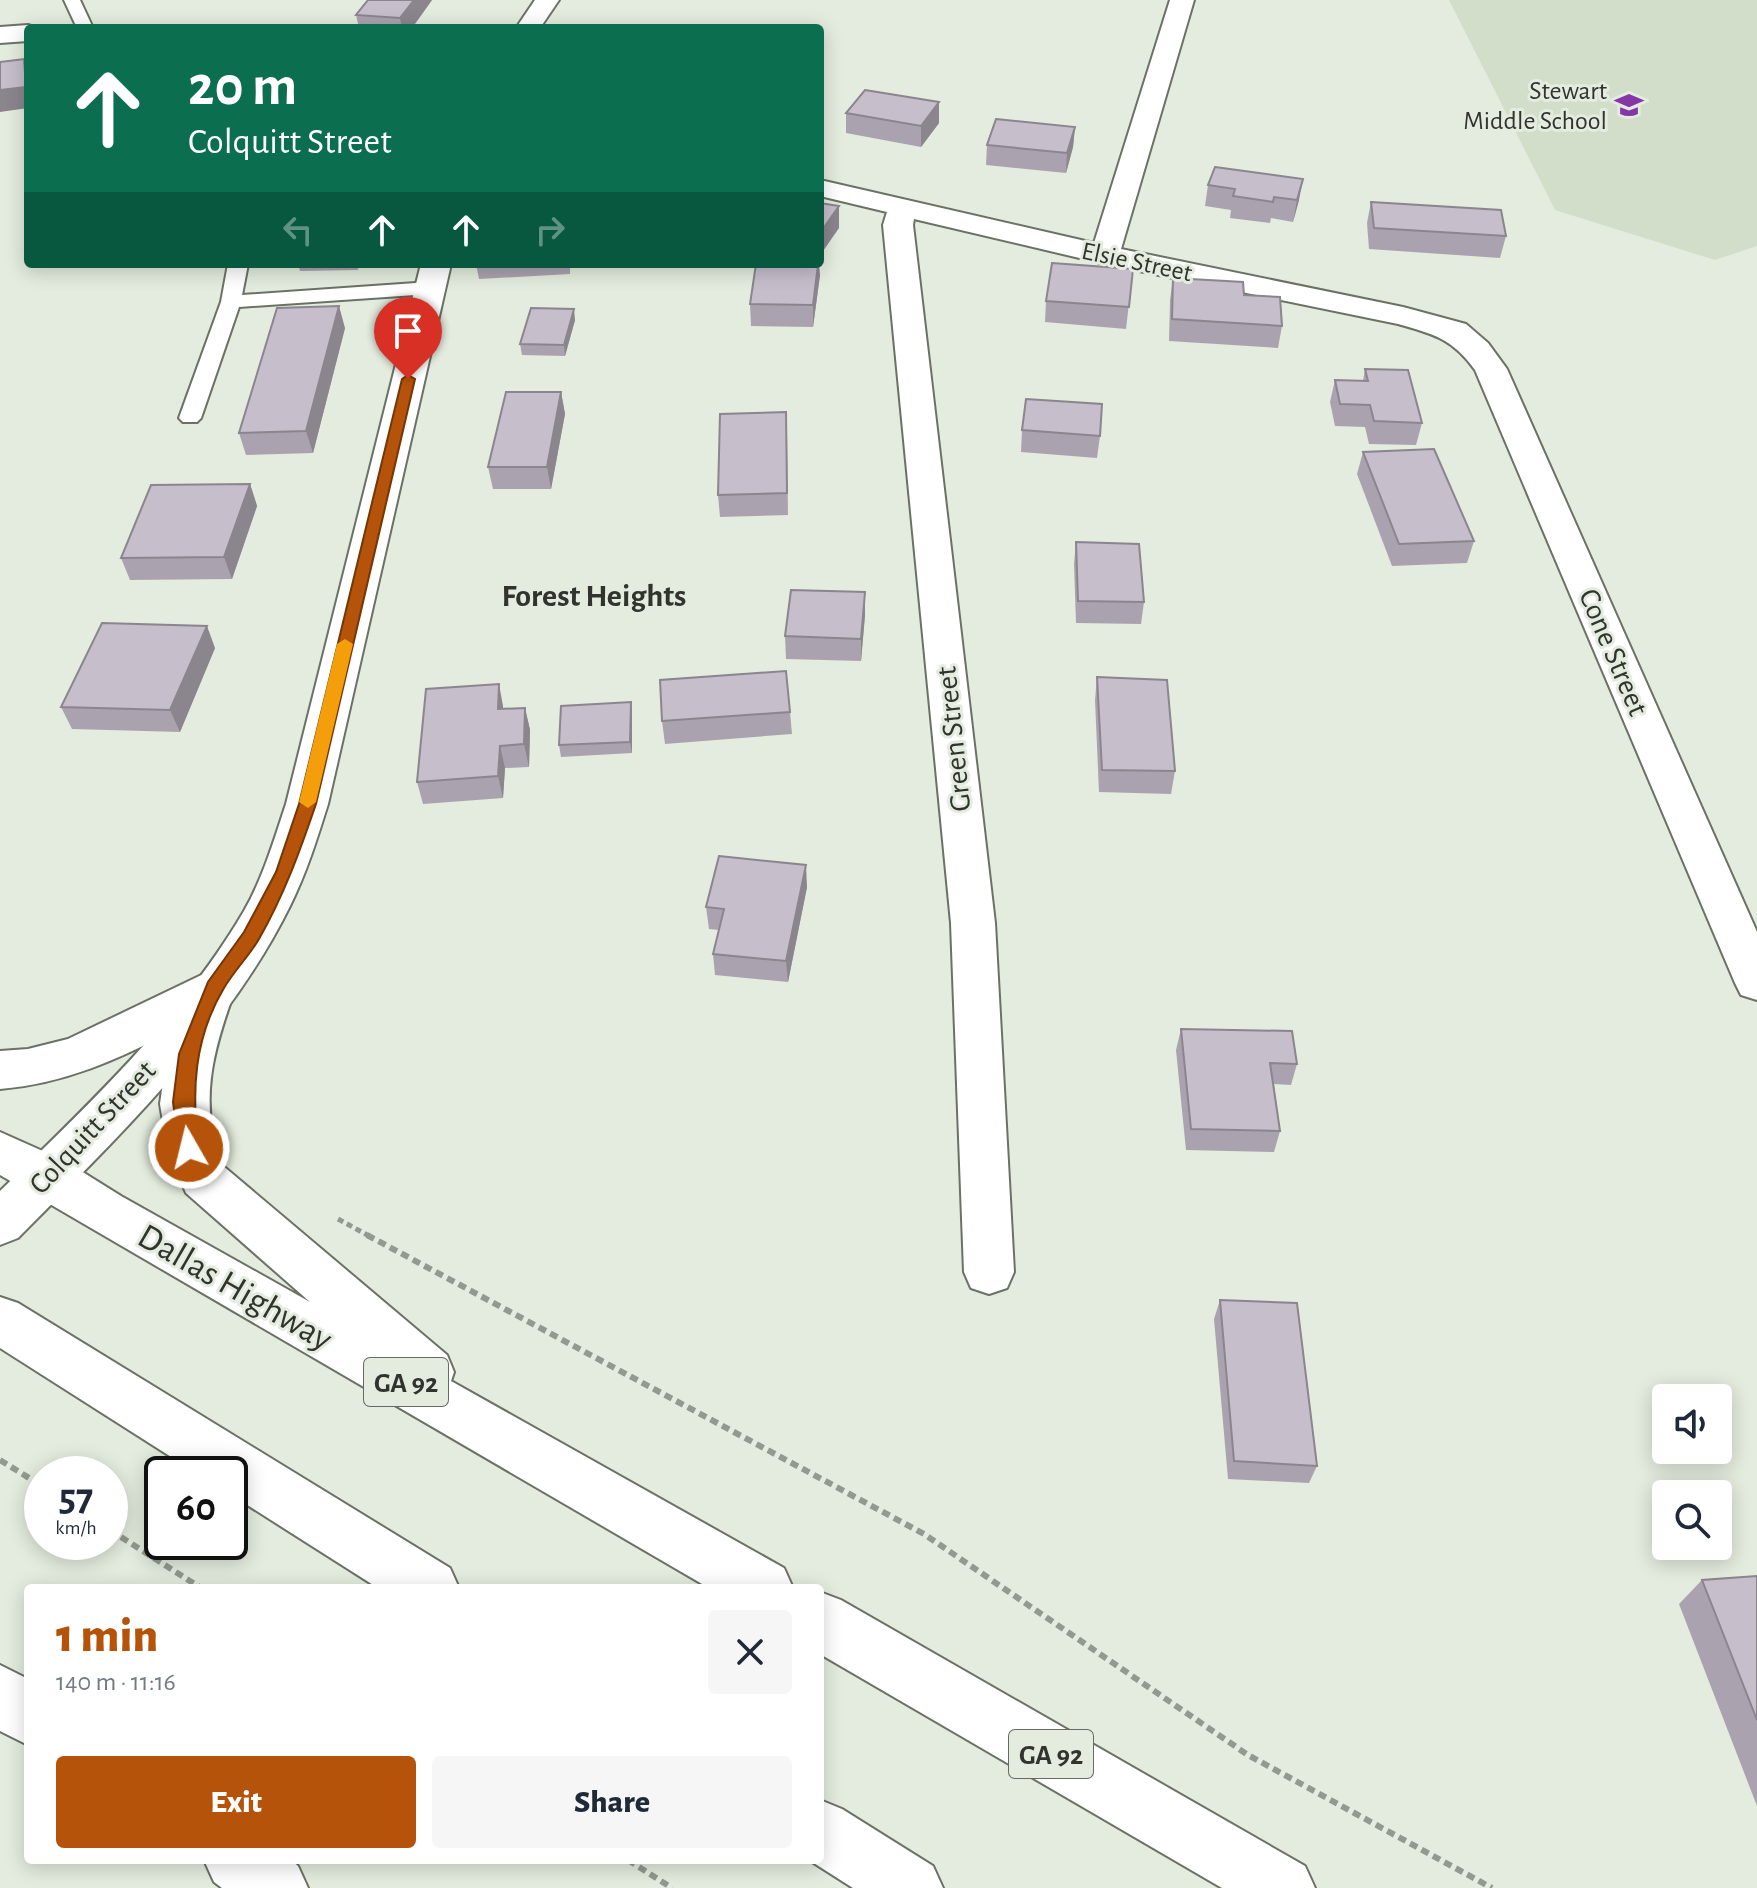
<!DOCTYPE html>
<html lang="en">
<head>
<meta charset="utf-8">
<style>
	body { margin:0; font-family:"Alegreya Sans",sans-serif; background:#f6f6f7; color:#1f2937; height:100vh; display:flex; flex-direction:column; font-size:30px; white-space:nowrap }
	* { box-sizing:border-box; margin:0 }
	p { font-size:26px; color:#747a83 }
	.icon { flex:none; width:44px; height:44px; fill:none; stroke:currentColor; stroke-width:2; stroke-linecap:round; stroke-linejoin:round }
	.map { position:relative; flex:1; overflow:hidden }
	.panel { position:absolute; left:24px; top:1584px; width:800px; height:280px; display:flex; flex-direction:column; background:#fff; border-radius:8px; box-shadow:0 4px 20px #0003 }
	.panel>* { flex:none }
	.banner { position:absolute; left:24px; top:24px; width:800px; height:244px; border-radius:8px; box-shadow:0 4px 20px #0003; background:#0b6e4f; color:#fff; overflow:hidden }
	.tools { position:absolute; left:1652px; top:1384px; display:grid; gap:16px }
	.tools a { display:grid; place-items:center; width:80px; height:80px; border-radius:8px; background:#fff; box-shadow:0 4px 20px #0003; font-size:40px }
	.speed { position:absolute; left:24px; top:1456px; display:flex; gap:16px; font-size:40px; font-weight:700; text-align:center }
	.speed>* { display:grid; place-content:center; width:104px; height:104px; border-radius:50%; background:#fff; box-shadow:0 4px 20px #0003; line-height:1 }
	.speed small { font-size:20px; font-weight:400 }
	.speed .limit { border:4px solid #111; border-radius:12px; background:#fff; color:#111 }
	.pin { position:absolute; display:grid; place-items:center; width:68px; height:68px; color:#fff; margin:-82px -34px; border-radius:50% 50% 50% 0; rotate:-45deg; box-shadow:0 0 8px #0007 }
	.pin .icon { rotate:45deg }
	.me { position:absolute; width:88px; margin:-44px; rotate:352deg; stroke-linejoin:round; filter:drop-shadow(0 0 6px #0008) }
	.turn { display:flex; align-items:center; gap:28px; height:168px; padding:0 32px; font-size:36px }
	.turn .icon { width:104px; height:104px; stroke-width:2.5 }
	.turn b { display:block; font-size:56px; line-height:68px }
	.lanes { display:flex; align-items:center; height:76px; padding:0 32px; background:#0003; justify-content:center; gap:40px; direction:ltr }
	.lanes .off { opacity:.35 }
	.round { display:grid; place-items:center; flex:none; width:84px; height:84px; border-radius:8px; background:#f6f6f7 }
	.overview { display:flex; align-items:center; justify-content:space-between; height:136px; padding:0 32px }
	h1 { font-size:48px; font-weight:800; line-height:60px; color:#b45309 }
	.primary-button { display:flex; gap:16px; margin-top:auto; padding:16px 32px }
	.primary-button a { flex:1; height:92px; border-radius:8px; background:#b45309; color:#fff; font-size:32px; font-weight:800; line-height:92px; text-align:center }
	.primary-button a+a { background:#f6f6f7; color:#1f2937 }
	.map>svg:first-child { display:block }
	.built { fill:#d2deca }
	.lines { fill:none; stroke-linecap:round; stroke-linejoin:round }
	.lane-casing { stroke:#6b7265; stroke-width:4 }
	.street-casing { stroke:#6b7265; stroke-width:4 }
	.primary-casing { stroke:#6b7265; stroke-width:4 }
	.path-far1 { stroke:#93998f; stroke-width:5; stroke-dasharray:6 4; stroke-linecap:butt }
	.path { stroke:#93998f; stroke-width:6; stroke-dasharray:8 5; stroke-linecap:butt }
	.lane { fill:#fff; fill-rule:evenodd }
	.street { fill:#fff; fill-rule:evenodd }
	.primary { fill:#fff; fill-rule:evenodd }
	.wall { fill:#aaa3af }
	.shaded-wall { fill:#8b858e }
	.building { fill:#c6becb; stroke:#8b858e; stroke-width:2 }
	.route { fill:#b45309; stroke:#753606; stroke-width:2 }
	.slow { fill:#f59e0b }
	.labels { text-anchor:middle; stroke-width:6; stroke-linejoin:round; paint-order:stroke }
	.far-poi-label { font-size:26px; fill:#30332e; stroke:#e3ecde; text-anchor:end }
	.far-street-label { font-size:26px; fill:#30332e; stroke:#e3ecde }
	.shield { fill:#e3ecde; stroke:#666a63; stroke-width:2 }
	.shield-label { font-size:28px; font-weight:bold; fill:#30332e }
	.street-label { font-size:30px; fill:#30332e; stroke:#e3ecde }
	.neighbourhood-label { font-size:32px; font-weight:bold; fill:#30332e; stroke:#e3ecde }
	.near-street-label { font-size:36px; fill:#30332e; stroke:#e3ecde }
</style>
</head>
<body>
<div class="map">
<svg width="1757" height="1888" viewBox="0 0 1757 1888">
	<rect width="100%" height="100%" fill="#e3ecde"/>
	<polygon class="built" points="1449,0 1757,0 1757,246 1715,260 1555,210"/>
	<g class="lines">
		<defs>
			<g id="lane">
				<polygon points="64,0 80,0 93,28 77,28"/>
				<polygon points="228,264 248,264 242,295 430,282 440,288 430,294 239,307 201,418 197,422 183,422 179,418 221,302"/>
			</g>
			<g id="street">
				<polygon points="535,0 559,0 540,28 516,28"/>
				<path d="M 1170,0 L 1194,0 L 1121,249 L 1403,307 L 1466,324 L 1488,343 L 1507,369 L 1757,932 L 1757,1000 L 1741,995 L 1735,983 L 1475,370 C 1452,338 1433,334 1398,324 L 1105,264 L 914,219 L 913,225 L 995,923 L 1014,1272 L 1007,1288 L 989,1294 L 971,1288 L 964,1272 L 951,923 L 883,225 L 887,212 L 820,196 L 820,180 L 1094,243 Z"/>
				<polygon points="28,25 37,28 28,28 28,41 0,43 0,27"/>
				<path d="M 421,264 L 451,264 L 328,804 C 317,839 306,874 290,906 C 228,1032 115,1140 18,1238 L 0,1245 L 0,1191 C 87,1106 182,1017 244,911 C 263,878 274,840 286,804 Z"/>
				<polygon points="0,1665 28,1679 28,1745 0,1731"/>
				<polygon points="204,1860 291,1860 298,1866 308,1888 222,1888 214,1882"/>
			</g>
			<g id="primary">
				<path d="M 214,969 L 230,975 L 236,987 C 214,1047 197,1102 222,1165 L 447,1355 L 454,1372 L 451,1381 L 784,1568 L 793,1588 L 709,1588 L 0,1175 L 0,1132 L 65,1161 L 121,1196 L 310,1302 L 186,1193 L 168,1151 L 160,1104 L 166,1060 L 176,1029 C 120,1059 63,1084 0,1089 L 0,1051 L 28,1049 L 68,1039 Z"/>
				<polygon points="0,1297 18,1303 450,1568 459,1588 378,1588 230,1494 230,1474 198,1474 0,1348"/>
				<polygon points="820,1592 841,1600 1305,1866 1315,1888 1222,1888 820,1654"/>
				<polygon points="820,1800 842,1809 933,1866 943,1888 853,1888 809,1860 820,1860"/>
			</g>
		</defs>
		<use href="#lane" class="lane-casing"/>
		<use href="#street" class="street-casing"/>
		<use href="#primary" class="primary-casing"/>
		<polyline class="path-far1" points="338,1219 371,1237"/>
		<g class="path">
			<polyline points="367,1235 924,1534 1248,1755 1492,1888"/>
			<polyline points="0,1460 42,1486"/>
			<polyline points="110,1530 201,1588"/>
			<polyline points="628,1860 672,1888"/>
		</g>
		<use href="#lane" class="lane"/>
		<use href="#street" class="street"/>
		<use href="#primary" class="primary"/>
	</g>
	<g class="wall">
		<polygon points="432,0 412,28 359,28 356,15"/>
		<polygon points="939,102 939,123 921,147 846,133 846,113"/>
		<polygon points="1075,127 1073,147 1066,173 986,165 987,145"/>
		<polygon points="1208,185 1299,200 1293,222 1271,218 1270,223 1230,218 1231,210 1205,206"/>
		<polygon points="1371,202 1506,236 1500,258 1369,249 1367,223"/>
		<polygon points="298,264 359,264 358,270 300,271"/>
		<polygon points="476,264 570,264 570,274 479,279"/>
		<polygon points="1133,269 1126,329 1045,322 1046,301"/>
		<polygon points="820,275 813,327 751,326 750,304"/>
		<polygon points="1173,278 1244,295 1282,326 1278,348 1169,341 1170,300"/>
		<polygon points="575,320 565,356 522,355 520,344"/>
		<polygon points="345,328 313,453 246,455 239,433"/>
		<polygon points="1365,369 1422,423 1416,445 1369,444 1365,427 1335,426 1330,402 1335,380 1363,381"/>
		<polygon points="561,392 565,414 551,489 493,489 488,467"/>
		<polygon points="1022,430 1100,436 1097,458 1021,452"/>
		<polygon points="787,434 788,515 720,517 718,495"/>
		<polygon points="1363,452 1474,541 1467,563 1392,566 1357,474"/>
		<polygon points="250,484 257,506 232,579 130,580 121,558"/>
		<polygon points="1076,542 1144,602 1141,624 1076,623 1074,564"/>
		<polygon points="865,615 861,661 786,659 785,636"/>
		<polygon points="215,648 180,732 72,729 61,707"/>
		<polygon points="1097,677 1175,771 1171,794 1099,792 1095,700"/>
		<polygon points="631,702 632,713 632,753 561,757 559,745"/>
		<polygon points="503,706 503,709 525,708 530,730 529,767 505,768 503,798 423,804 417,782"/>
		<polygon points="790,712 792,734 665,744 662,721"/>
		<polygon points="807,887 788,982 715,975 713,954 719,930 709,929 706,907"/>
		<polygon points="1181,1029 1297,1064 1291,1085 1274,1084 1280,1131 1274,1152 1186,1150 1176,1050"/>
		<polygon points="1220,1300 1317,1466 1309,1483 1228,1479 1214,1319"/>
		<polygon points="1757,1576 1757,1806 1679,1604 1702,1580"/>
	</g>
	<g class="shaded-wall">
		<polygon points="414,0 432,0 412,28 402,28 400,18"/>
		<polygon points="24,59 28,69 28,108 0,112 0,90"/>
		<polygon points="939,102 939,123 921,147 921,126"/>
		<polygon points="1075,127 1073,147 1066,173 1067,153"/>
		<polygon points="1303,179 1299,200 1293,222 1297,200"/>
		<polygon points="839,206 839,228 821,254 820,233"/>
		<polygon points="818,264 819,264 820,275 813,327 813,305"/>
		<polygon points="339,306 345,328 313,453 306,431"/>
		<polygon points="574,309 575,320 565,356 564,345"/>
		<polygon points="561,392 565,414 551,489 547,467"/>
		<polygon points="250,484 257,506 232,579 224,557"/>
		<polygon points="865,592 865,615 861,661 861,639"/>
		<polygon points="207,626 215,648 180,732 170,710"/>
		<polygon points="499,684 503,706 502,731 498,709"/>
		<polygon points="631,702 632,713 632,753 630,742"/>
		<polygon points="525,708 530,730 529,767 524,744"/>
		<polygon points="500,746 505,768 503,798 498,776"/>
		<polygon points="806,865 807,887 788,982 786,961"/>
	</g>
	<g class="building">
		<polygon points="368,0 414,0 400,18 356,15"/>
		<polygon points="24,59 26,87 0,90 0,62"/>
		<polygon points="865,90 939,102 921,126 846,113"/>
		<polygon points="996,119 1075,127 1067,153 987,145"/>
		<polygon points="1215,167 1303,179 1297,200 1274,197 1273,202 1233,196 1235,189 1208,185"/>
		<polygon points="1371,202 1501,210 1506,236 1374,228"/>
		<polygon points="820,203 839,206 820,233"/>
		<polygon points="1052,263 1133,269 1129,307 1046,301"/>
		<polygon points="756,264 818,264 813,305 750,304"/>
		<polygon points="1173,278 1243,282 1244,295 1280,297 1282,326 1172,319"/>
		<polygon points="339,306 306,431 239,433 277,308"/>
		<polygon points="531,308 574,309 564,345 520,344"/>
		<polygon points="1365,369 1408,370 1422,423 1374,421 1370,405 1340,404 1335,380 1368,381"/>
		<polygon points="506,392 561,392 547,467 488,467"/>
		<polygon points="1026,399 1102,404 1100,436 1022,430"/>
		<polygon points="786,412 787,493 718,495 720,414"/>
		<polygon points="1434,449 1474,541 1399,544 1363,452"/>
		<polygon points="250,484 224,557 121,558 151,485"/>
		<polygon points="1076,542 1139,544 1144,602 1078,601"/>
		<polygon points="791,590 865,592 861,639 785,636"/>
		<polygon points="102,623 207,626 170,710 61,707"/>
		<polygon points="786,671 790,712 662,721 660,680"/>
		<polygon points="1097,677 1167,680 1175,771 1102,770"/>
		<polygon points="499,684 498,709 525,708 524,744 500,746 498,776 417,782 426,689"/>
		<polygon points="631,702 630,742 559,745 561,706"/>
		<polygon points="719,856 806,865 786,961 713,954 724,909 706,907"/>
		<polygon points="1181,1029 1292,1031 1297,1064 1270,1063 1280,1131 1191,1129"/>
		<polygon points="1220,1300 1297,1303 1317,1466 1234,1461"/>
		<polygon points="1757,1576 1757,1720 1702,1580"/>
	</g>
	<path class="route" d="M 408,375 L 415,379 L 316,804 C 300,851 284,895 259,939 C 249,956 234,971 224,988 C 194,1038 191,1092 199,1148 L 196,1154 L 189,1156 L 182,1154 L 179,1148 L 173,1102 L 179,1054 L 208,982 L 244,932 L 276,872 L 299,804 L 402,379 Z"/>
	<polygon class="slow" points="345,639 353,644 316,802 308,808 299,802 337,644"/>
	<defs>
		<symbol id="school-bare" viewBox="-9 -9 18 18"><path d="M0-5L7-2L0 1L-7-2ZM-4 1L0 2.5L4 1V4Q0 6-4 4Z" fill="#8637a7" stroke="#e3ecde" stroke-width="2.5" paint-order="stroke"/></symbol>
	</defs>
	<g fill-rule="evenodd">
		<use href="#school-bare" x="1609" y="85" width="40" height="40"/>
	</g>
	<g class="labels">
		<g class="far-poi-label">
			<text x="1607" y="99">Stewart<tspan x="1607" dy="30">Middle School</tspan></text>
		</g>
		<g class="far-street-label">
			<text transform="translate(1137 261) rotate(12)" y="9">Elsie Street</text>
		</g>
		<g class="shield">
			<rect x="364" y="1358" width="84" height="48" rx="6"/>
			<rect x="1009" y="1730" width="84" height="48" rx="6"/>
		</g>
		<g class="shield-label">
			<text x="406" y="1392">GA 92</text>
			<text x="1051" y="1764">GA 92</text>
		</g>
		<g class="street-label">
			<text transform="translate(1614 652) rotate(67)" y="10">Cone Street</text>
			<text transform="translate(953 739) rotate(-96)" y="10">Green Street</text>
			<text transform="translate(92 1127) rotate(-47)" y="10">Colquitt Street</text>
		</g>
		<g class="neighbourhood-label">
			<text x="594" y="606">Forest Heights</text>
		</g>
		<g class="near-street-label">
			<text transform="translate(236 1286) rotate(30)" y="13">Dallas Highway</text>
		</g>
	</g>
</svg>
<div class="tools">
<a><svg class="icon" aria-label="sound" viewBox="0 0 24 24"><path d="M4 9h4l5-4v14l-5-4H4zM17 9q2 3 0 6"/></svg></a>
<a><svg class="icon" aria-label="search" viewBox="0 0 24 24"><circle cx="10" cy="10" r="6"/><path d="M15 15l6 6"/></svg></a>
</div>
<div class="speed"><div>57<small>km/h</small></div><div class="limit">60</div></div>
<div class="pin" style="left:408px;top:379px;background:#d93025"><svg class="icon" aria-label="arrive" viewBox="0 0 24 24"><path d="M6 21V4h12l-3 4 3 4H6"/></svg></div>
<svg class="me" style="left:189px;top:1148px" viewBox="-20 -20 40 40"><circle r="17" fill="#b45309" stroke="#fff" stroke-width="3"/><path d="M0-11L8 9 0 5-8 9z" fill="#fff"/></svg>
<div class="banner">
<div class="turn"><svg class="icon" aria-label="ahead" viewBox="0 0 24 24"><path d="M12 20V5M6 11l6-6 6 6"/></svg><div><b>20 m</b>Colquitt Street</div></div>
<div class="lanes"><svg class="icon off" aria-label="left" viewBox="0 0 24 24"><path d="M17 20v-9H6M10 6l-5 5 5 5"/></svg><svg class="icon" aria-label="ahead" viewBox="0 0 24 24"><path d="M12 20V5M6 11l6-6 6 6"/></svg><svg class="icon" aria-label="ahead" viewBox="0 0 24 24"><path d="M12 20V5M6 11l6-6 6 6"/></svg><svg class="icon off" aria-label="right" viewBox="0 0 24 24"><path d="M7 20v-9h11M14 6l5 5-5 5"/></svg></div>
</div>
<section class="panel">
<div class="overview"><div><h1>1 min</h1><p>140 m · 11:16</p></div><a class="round"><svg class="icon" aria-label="close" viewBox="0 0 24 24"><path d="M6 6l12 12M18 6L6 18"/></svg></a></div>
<div class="primary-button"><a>Exit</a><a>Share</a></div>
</section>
</div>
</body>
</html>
